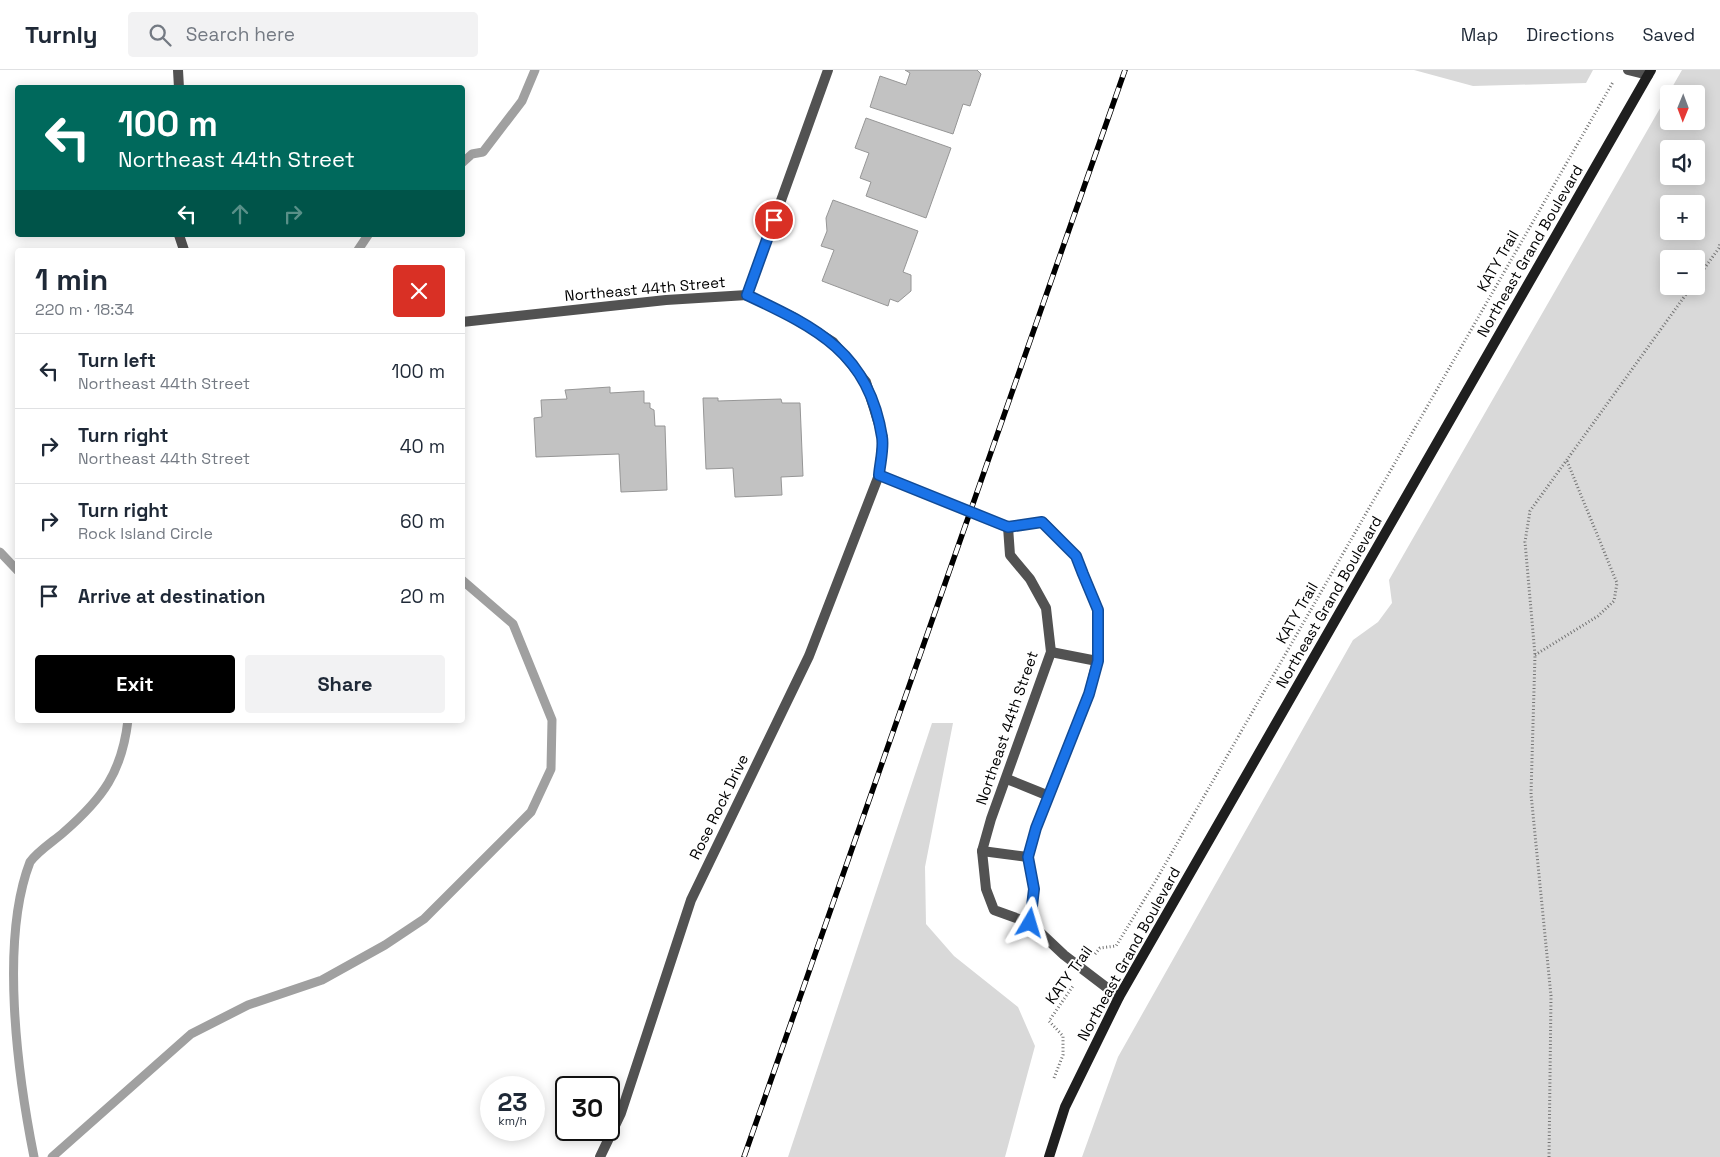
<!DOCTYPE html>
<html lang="en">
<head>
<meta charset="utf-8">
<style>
	body { margin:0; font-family:"Space Grotesk",sans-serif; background:#f2f2f3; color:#1f2937; height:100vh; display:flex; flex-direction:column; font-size:19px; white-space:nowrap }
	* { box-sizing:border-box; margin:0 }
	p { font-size:16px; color:#747a83 }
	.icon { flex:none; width:28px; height:28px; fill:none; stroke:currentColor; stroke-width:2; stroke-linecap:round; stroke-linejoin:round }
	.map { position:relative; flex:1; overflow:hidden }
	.side { position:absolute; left:15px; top:178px; width:450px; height:475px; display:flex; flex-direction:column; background:#fff; border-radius:5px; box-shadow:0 2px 12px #0003 }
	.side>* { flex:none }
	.guide { position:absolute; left:15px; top:15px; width:450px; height:152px; border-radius:5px; box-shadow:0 2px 12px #0003; background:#00695c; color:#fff; overflow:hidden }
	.needle { width:32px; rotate:181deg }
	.fabs { position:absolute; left:1660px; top:15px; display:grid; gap:10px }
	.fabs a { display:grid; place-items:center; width:45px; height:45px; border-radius:5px; background:#fff; box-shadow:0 2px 12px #0003; font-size:25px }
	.speed { position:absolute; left:480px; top:1006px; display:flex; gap:10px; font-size:25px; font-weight:700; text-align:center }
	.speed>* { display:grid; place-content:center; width:65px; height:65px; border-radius:50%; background:#fff; box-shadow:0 2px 12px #0003; line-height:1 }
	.speed small { font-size:12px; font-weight:400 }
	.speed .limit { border:2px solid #111; border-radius:8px; background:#fff; color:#111 }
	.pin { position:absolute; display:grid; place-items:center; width:42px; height:42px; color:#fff; margin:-21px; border:2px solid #fff; border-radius:50%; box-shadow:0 1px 5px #0007 }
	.me { position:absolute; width:55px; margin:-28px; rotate:7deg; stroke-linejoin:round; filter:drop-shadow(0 0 4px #0008) }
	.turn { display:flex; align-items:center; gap:18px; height:105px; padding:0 20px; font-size:22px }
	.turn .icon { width:65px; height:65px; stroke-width:2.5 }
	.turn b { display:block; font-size:35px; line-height:42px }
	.lanes { display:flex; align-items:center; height:48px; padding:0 20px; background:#0003; justify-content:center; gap:25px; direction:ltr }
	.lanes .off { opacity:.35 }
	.round { display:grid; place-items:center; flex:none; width:52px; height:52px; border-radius:5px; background:#f2f2f3 }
	.head { display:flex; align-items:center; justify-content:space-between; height:85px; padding:0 20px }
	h1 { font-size:30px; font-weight:600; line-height:38px }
	.cta { display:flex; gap:10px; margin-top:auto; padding:10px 20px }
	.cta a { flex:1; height:58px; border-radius:5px; background:#000; color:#fff; font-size:20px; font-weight:600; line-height:58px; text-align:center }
	.cta a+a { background:#f2f2f3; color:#1f2937 }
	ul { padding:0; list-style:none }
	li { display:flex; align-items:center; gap:15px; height:75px; padding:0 20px; border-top:1px solid #e0e1e3 }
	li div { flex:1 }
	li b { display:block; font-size:19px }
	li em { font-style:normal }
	header { display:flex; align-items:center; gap:30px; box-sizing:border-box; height:70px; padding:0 25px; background:#fff; border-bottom:1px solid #e0e1e3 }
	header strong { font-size:24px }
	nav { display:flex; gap:28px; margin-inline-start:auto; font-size:18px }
	.search { width:350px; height:45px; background:#f2f2f3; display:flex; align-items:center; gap:12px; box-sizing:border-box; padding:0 18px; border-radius:5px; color:#747a83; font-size:19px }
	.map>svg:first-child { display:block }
	.green { fill:#d9d9d9; fill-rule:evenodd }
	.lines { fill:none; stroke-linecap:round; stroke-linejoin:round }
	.stream { stroke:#a0a0a0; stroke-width:9 }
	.building { fill:#c2c2c2; stroke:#969696 }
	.path { stroke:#747474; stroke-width:3; stroke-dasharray:1 2.5; stroke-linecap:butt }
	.lane { stroke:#525252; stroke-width:10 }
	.street { stroke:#525252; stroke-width:10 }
	.secondary { stroke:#1f1f1f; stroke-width:10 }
	.rail-casing { stroke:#000; stroke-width:5.5 }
	.rail { stroke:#fff; stroke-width:4; stroke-dasharray:11; stroke-linecap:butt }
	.route-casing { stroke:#114b97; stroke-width:12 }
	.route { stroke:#1a73e8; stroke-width:9 }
	.labels { text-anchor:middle; stroke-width:4; stroke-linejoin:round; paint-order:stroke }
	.street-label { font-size:15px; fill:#000; stroke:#fff }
</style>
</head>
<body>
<header>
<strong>Turnly</strong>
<div class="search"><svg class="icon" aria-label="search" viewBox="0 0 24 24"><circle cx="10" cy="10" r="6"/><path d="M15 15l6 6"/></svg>Search here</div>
<nav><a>Map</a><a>Directions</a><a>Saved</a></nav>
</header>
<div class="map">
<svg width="1720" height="1087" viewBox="0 0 1720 1087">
	<rect width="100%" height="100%" fill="#fff"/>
	<g class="green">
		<polygon points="1414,0 1593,0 1586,13 1473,16"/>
		<path d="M 1682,0 L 1720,0 L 1720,1087 L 1082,1087 L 1118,987 L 1353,570 L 1378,552 L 1392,533 L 1389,510 ZM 1669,24 L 1696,24 L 1696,51 L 1669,51 ZM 1669,79 L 1696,79 L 1696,106 L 1669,106 ZM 1669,134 L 1696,134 L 1696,161 L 1669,161 ZM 1669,189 L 1696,189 L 1696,216 L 1669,216 Z"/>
		<polygon points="932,653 953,653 925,797 926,854 954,886 1018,937 1035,976 1005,1087 788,1087"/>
	</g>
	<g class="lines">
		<g class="stream">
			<polyline points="462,93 472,84 483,82 522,31 535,0"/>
			<polyline points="358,180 368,165"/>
			<polyline points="0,482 18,501"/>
			<path d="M 34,1087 C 17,1002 0,869 30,792 C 39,780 54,771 64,762 C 103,728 122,702 128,650"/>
			<polyline points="52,1087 191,964 248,935 322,910 385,875 424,849 531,742 551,699 552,650 513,554 462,510"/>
		</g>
	</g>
	<g class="building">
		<polygon points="905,0 977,0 981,4 970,36 963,34 953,64 870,37 880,6 906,15 910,3"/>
		<polygon points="866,48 951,78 926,148 866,126 871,112 860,108 869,83 855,78"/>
		<polygon points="833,130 918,161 903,202 911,205 911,221 898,232 890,229 888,236 822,211 834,180 821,176 827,161 826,148"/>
		<polygon points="610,317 610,323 644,321 644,333 650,333 650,338 654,340 655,356 665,356 667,420 621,422 619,384 536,387 534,348 542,347 541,330 567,329 565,320"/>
		<polygon points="703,328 718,328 718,331 781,329 782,333 800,333 803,406 781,407 782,425 735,427 733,398 706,399"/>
	</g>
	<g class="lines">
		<g class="path">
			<polyline points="1696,210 1719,178 1720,173"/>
			<polyline points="1535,585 1598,546 1614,531 1617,513 1567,391"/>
			<polyline points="1095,884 1100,878 1116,876 1155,812 1613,12"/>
			<polyline points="1054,1008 1063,985 1063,966 1049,951 1073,916"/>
			<polyline points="1549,1087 1551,926 1531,724 1535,585 1525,472 1530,441 1692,216"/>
		</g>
		<polyline class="lane" points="1628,0 1648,5"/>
		<g class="street">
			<polyline points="178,0 179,18"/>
			<polyline points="179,165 184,180"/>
			<polyline points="747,225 828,0"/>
			<polyline points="462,252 666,230 747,225 793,247 833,272 866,312 883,368 879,405 809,586 691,830 621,1043 600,1087"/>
			<polyline points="879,405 1008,457 1043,452 1076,486 1098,540 1097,591 1089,624 1036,758 1028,787 1034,819 1030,853"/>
			<polyline points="1008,457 1010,485 1030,509 1046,538 1051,582 991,749 982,781 986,819 994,840 1030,853 1064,885 1119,927"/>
			<polyline points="1051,582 1097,591"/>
			<polyline points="1007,709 1049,726"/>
			<polyline points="982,781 1028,787"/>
		</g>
		<polyline class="secondary" points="1049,1087 1065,1037 1119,927 1651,0"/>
		<defs>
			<polyline id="rail" points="744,1087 1125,0"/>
		</defs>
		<use href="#rail" class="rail-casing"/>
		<use href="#rail" class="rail"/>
	</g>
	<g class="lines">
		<defs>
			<path id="route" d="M 774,150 L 747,225 C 817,258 869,283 882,367 C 884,378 880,393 879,405 L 1008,457 L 1042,452 L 1076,486 L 1083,504 L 1098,540 L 1098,591 L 1089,624 L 1036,758 L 1028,787 L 1034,819 L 1030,853"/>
		</defs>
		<use href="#route" class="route-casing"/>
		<use href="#route" class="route"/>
	</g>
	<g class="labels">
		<g class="street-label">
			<text transform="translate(1530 181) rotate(-60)" y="5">Northeast Grand Boulevard</text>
			<text transform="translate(1498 191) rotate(-60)" y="5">KATY Trail</text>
			<text transform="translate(645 219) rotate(-5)" y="5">Northeast 44th Street</text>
			<text transform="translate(1329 532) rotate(-60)" y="5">Northeast Grand Boulevard</text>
			<text transform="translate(1297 543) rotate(-60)" y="5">KATY Trail</text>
			<text transform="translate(1007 658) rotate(-71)" y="5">Northeast 44th Street</text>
			<text transform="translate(719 737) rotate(-64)" y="5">Rose Rock Drive</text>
			<text transform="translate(1129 884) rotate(-61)" y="5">Northeast Grand Boulevard</text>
			<text transform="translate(1069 905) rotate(-54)" y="5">KATY Trail</text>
		</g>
	</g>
</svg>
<div class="fabs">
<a><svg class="needle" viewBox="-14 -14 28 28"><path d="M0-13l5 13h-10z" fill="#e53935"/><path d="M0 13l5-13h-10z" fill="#747a83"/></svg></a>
<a><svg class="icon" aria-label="sound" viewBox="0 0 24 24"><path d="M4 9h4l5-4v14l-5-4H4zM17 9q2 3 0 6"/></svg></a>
<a>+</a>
<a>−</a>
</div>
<div class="speed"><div>23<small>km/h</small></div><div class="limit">30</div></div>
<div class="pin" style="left:774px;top:150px;background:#d93025"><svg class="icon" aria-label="arrive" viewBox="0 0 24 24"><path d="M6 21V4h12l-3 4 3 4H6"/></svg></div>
<svg class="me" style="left:1030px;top:853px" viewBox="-20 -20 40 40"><path d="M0-17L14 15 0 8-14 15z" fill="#1a73e8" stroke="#fff" stroke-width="4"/></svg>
<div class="guide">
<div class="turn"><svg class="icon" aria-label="left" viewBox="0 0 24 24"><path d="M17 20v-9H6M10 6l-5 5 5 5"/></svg><div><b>100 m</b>Northeast 44th Street</div></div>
<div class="lanes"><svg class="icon" aria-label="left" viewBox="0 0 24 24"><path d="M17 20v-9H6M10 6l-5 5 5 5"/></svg><svg class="icon off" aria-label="ahead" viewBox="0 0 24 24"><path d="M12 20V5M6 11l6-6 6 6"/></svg><svg class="icon off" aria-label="right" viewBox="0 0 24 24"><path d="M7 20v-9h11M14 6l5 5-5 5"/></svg></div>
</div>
<section class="side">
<div class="head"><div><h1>1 min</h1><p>220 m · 18:34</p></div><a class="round" style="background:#d93025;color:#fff"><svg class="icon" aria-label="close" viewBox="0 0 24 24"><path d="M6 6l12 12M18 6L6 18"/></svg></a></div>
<ul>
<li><svg class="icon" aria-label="left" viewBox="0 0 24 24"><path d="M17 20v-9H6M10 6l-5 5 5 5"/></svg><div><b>Turn left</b><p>Northeast 44th Street</p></div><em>100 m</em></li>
<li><svg class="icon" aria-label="right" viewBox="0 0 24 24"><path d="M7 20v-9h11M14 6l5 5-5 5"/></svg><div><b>Turn right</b><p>Northeast 44th Street</p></div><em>40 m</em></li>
<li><svg class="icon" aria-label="right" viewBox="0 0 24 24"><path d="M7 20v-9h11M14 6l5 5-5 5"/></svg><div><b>Turn right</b><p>Rock Island Circle</p></div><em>60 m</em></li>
<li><svg class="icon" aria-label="arrive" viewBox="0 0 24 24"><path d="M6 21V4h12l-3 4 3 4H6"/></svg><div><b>Arrive at destination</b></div><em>20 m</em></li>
</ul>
<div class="cta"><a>Exit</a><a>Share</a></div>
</section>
</div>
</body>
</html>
